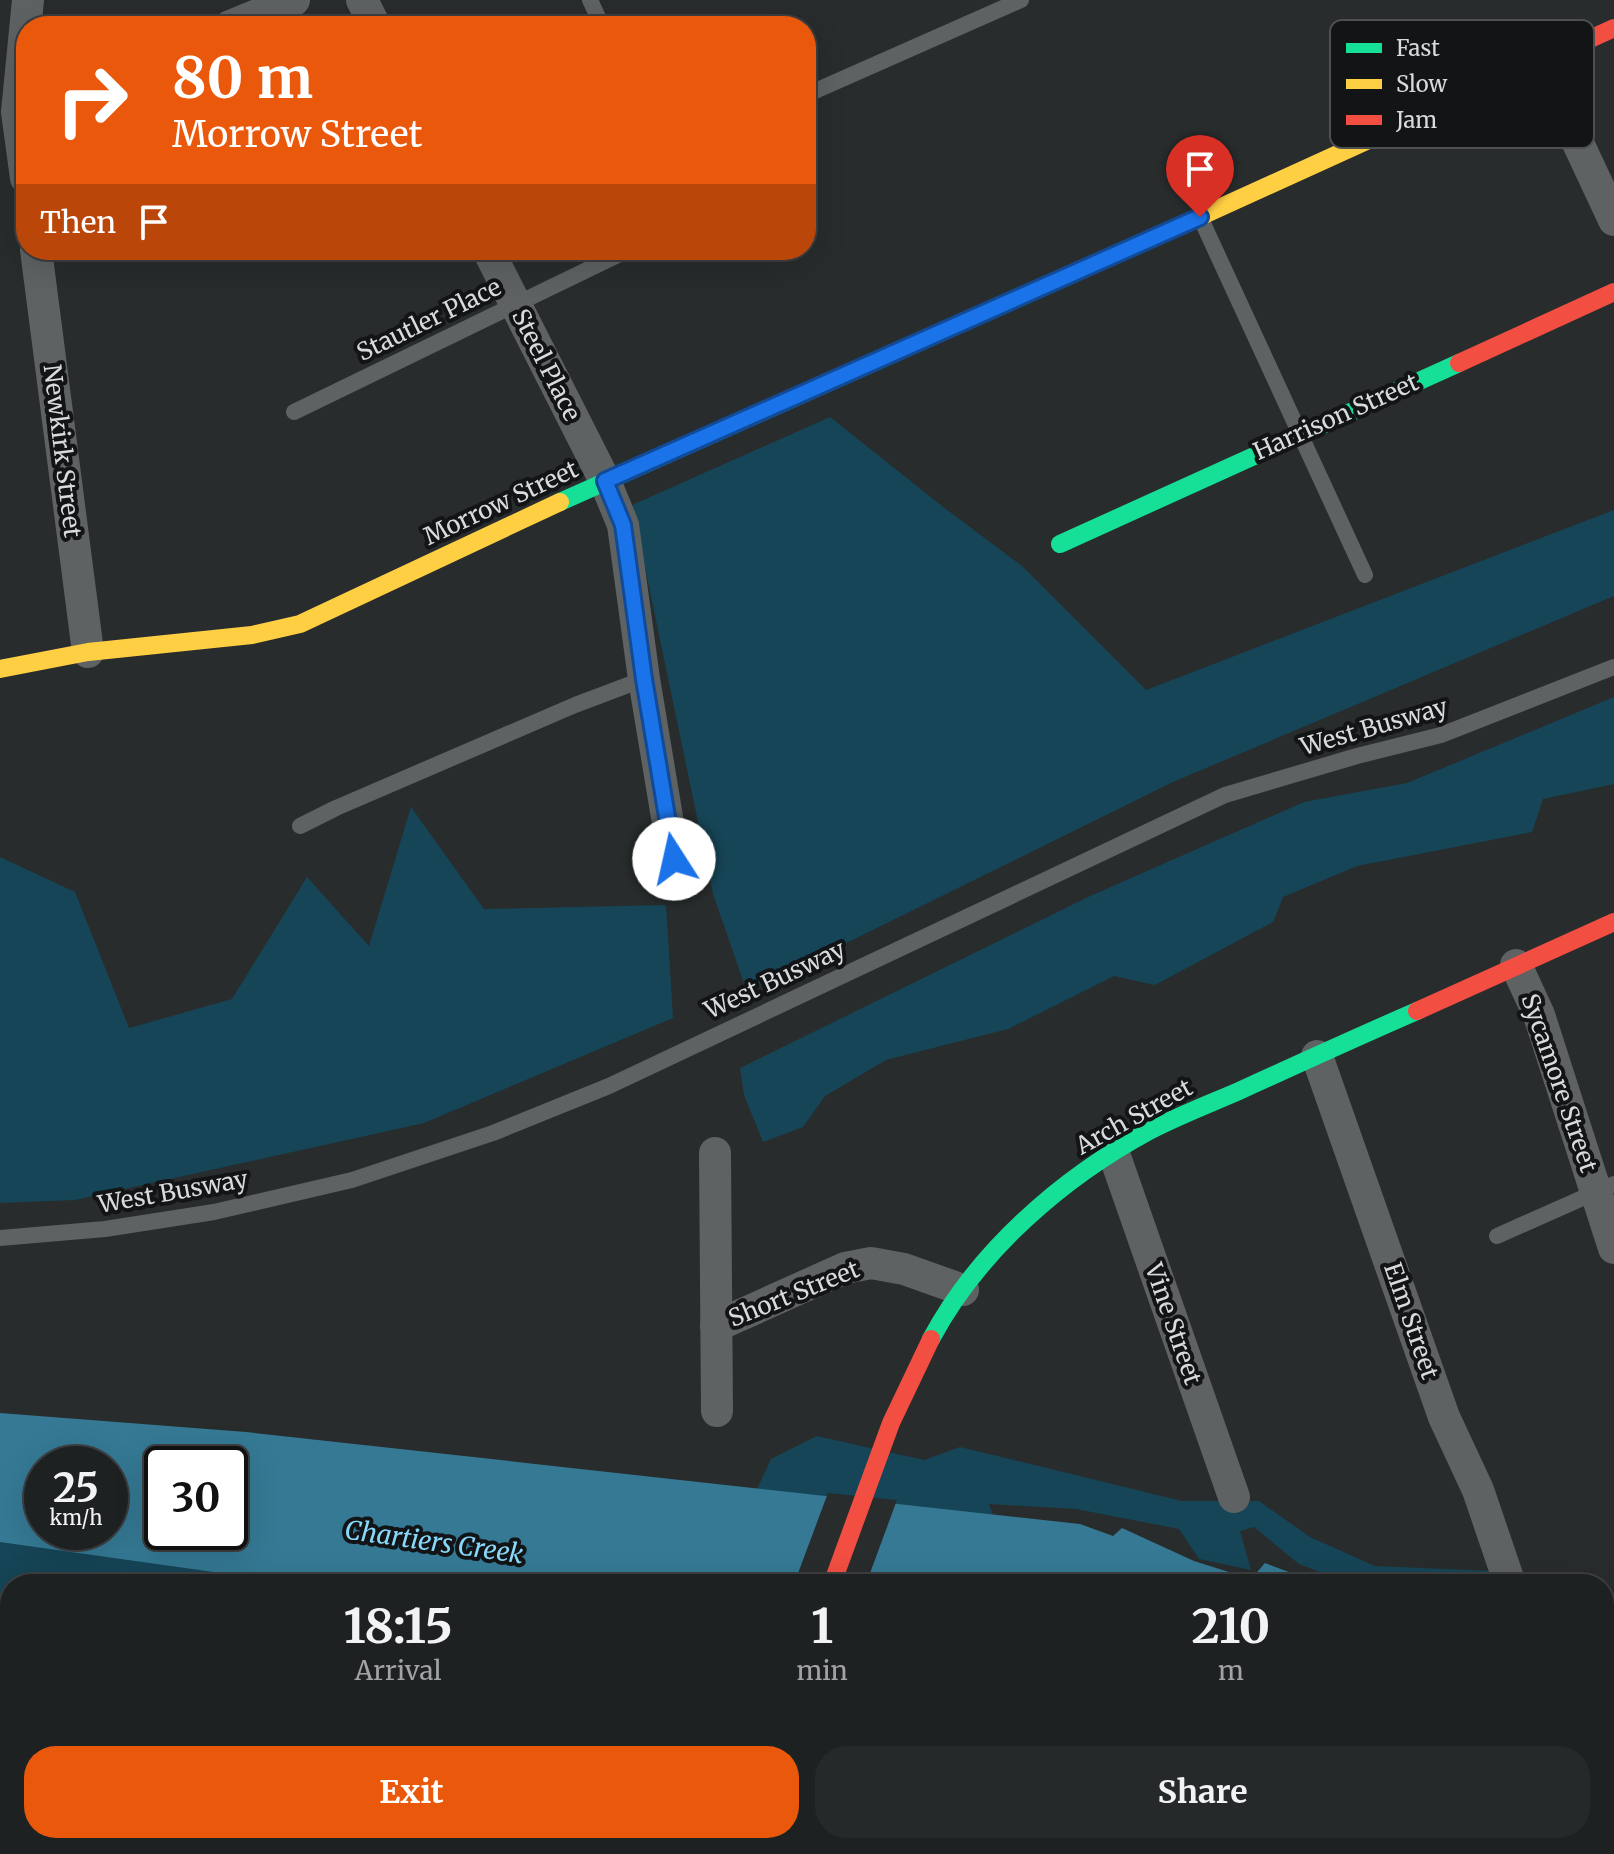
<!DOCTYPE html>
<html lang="en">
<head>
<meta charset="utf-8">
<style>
	body { margin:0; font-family:Merriweather,serif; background:#26292a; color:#f1f3f6; height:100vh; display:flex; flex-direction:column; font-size:30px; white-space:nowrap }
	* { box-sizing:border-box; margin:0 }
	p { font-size:26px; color:#a1a3a5 }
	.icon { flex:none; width:44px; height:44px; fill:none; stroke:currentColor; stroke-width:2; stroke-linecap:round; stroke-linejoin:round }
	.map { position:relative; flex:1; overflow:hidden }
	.panel { position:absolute; left:0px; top:1574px; width:1614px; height:280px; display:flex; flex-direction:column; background:#1e2122; border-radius:32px 32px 0 0; box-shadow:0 8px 32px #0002,0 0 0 2px #3c3e40 }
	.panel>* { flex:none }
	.guide { position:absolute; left:16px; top:16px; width:800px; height:244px; border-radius:32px; box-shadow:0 8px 32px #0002,0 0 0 2px #3c3e40; background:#ea580c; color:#fff; overflow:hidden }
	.speed { position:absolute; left:24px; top:1446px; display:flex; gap:16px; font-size:40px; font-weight:700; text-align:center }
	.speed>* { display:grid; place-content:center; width:104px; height:104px; border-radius:50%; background:#1e2122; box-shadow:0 8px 32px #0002,0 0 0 2px #3c3e40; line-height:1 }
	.speed small { font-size:20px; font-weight:400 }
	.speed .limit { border:4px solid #111; border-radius:12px; background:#fff; color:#111 }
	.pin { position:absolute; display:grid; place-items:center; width:68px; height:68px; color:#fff; margin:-82px -34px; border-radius:50% 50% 50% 0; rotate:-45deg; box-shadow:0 0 8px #0007 }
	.pin .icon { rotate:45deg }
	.me { position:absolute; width:88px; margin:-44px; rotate:350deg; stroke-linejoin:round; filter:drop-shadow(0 0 6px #0008) }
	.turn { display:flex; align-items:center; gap:28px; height:168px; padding:0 24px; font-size:36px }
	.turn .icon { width:104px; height:104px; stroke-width:2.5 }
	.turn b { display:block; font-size:56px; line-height:68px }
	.then { display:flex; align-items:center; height:76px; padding:0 24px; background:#0003; gap:16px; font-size:30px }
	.eta { display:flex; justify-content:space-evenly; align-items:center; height:136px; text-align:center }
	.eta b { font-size:48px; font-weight:700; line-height:56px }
	.cta { display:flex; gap:16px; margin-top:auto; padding:16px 24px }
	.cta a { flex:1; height:92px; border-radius:32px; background:#ea580c; color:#fff; font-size:32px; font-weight:700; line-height:92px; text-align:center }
	.cta a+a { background:#26292a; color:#f1f3f6 }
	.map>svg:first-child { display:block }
	.green { fill:#164557 }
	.water { fill:#357994; fill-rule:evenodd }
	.pier { fill:#282c2d }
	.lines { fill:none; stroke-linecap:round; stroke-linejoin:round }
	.lane { stroke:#5e6263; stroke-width:16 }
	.street { stroke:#5e6263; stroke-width:32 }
	.fast { stroke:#16e098; stroke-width:18 }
	.slow { stroke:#ffcf43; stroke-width:18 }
	.jam { stroke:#f24e42; stroke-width:18 }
	.route-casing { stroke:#114b97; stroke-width:20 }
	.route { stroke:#1a73e8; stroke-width:14 }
	.labels { text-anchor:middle; stroke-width:8; stroke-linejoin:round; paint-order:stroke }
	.street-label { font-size:24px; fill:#d7dbdd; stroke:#121416 }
	.water-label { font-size:26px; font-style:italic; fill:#87d9fb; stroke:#121416 }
	.key { fill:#121416; stroke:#4d5052; stroke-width:2 }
	.key-label { font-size:22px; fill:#d7dbdd }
</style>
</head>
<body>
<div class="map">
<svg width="1614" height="1854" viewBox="0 0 1614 1854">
	<rect width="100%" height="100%" fill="#282c2d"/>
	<g class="green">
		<polygon points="830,417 942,506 1022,566 1146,690 1614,510 1614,596 1173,782 747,992 713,894 632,505"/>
		<polygon points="1614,697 1614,784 1543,799 1532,832 1357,866 1283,897 1273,922 1155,985 1114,976 1008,1029 886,1060 825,1096 803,1127 763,1142 744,1095 740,1068 1088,897 1304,802 1407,783"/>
		<polygon points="411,807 484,909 666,905 673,1018 424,1123 75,1200 0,1203 0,857 75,892 129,1028 232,999 307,877 369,946"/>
		<polygon points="817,1436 924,1460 960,1447 1182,1501 1259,1501 1310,1537 1375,1566 1493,1571 1500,1584 1351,1584 1299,1564 1254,1527 1240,1531 1251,1570 1199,1559 1179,1529 1076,1509 989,1504 993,1515 757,1489 771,1459"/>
		<polygon points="0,1542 9,1542 298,1584 10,1584 10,1596 0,1595"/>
		<polygon points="1604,1638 1614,1643 1614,1680 1604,1676"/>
		<polygon points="1376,1844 1561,1844 1588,1854 1386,1854 1378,1850"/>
	</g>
	<g class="water">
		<path d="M 0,1413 L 246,1432 L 1080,1524 L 1113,1536 L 1122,1528 L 1194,1561 L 1251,1579 L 1265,1563 L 1321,1584 L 298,1584 L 0,1542 ZM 42,1464 L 110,1464 L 110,1532 L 42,1532 ZM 162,1464 L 230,1464 L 230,1532 L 162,1532 Z"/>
		<polygon points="1614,1693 1614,1799 1604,1798 1604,1694"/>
	</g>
	<polygon class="pier" points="828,1493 897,1500 866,1584 794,1584"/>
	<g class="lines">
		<g class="lane">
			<polyline points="590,0 602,26"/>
			<polyline points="806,95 1021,0"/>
			<polyline points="1201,219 1365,575"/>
			<polyline points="294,412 628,250"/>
			<polyline points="300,826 336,808 575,705 644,679"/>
			<polyline points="1497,1236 1614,1184"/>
			<polyline points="0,1238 105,1229 214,1212 352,1180 493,1133 609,1086 1225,795 1357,756 1441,735 1614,667"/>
			<polyline points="0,1624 10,1623"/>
			<polyline points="0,1741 10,1741"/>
			<polyline points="581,1844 581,1854"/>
		</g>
		<g class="street">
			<polyline points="362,0 375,26"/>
			<polyline points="230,26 294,0"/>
			<polyline points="1541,64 1614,220"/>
			<polyline points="26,178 17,112 28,0"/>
			<polyline points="36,250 88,652"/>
			<polyline points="488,250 605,481 623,525 644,679 674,859"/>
			<polyline points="1516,965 1539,1015 1614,1248"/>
			<polyline points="1317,1056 1444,1417 1478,1490 1510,1584"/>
			<polyline points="1113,1151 1234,1497"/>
			<polyline points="715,1153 717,1411"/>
			<polyline points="716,1326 845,1268 871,1263 904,1269 963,1290"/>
			<polyline points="312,1844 313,1854"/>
		</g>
		<g class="fast">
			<polyline points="560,502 1142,243"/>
			<polyline points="1060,544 1459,363"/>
			<path d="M 931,1339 C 978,1251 1062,1178 1149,1131 C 1178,1116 1209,1104 1239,1091 C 1298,1064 1357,1037 1417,1011"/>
		</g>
		<g class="slow">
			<polyline points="1142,243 1496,82"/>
			<polyline points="0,669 88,652 252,635 300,624 560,502"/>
		</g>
		<g class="jam">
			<polyline points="1496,82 1614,28"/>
			<polyline points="1459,363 1614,292"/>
			<polyline points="1417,1011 1614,922"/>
			<polyline points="832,1584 891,1423 931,1339"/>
			<polyline points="750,1854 751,1844"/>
		</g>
	</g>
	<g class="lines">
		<defs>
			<polyline id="route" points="674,859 644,679 623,525 605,481 1200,217"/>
		</defs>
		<use href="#route" class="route-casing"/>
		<use href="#route" class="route"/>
	</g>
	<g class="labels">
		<g class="street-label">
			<text transform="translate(429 320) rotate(-26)" y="8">Stautler Place</text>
			<text transform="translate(546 365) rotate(63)" y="8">Steel Place</text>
			<text transform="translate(1336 417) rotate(-24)" y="8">Harrison Street</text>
			<text transform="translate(62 451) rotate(83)" y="8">Newkirk Street</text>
			<text transform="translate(501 503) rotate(-25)" y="8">Morrow Street</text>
			<text transform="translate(1374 727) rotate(-16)" y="8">West Busway</text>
			<text transform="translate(775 980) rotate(-25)" y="8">West Busway</text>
			<text transform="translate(1559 1083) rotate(71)" y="8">Sycamore Street</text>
			<text transform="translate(1134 1117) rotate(-29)" y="8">Arch Street</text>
			<text transform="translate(173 1192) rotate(-10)" y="8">West Busway</text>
			<text transform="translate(794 1294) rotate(-22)" y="8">Short Street</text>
			<text transform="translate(1411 1321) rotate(71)" y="8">Elm Street</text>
			<text transform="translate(1173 1324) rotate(71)" y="8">Vine Street</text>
		</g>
		<g class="water-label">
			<text transform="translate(434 1542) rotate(8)" y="9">Chartiers Creek</text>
		</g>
	</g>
	<rect x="1330" y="20" width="264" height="128" rx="12" class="key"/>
	<rect x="1346" y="43" width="36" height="10" fill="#16e098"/>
	<rect x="1346" y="79" width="36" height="10" fill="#ffcf43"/>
	<rect x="1346" y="115" width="36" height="10" fill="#f24e42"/>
	<g class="key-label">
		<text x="1396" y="56">Fast</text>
		<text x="1396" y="92">Slow</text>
		<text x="1396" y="128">Jam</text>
	</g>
</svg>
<div class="speed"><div>25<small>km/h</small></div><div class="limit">30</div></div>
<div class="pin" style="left:1200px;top:217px;background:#d93025"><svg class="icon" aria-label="arrive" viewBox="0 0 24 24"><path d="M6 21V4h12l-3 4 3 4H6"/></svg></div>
<svg class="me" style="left:674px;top:859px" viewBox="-20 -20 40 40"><circle r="19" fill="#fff"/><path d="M0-13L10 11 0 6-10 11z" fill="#1a73e8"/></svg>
<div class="guide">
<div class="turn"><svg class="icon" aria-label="right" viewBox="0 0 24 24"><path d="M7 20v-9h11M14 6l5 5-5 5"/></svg><div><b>80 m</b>Morrow Street</div></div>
<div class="then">Then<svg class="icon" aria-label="arrive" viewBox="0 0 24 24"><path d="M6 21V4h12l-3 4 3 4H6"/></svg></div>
</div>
<section class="panel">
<div class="eta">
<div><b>18:15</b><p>Arrival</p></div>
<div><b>1</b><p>min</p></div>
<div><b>210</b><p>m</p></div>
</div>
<div class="cta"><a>Exit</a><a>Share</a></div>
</section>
</div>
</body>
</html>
